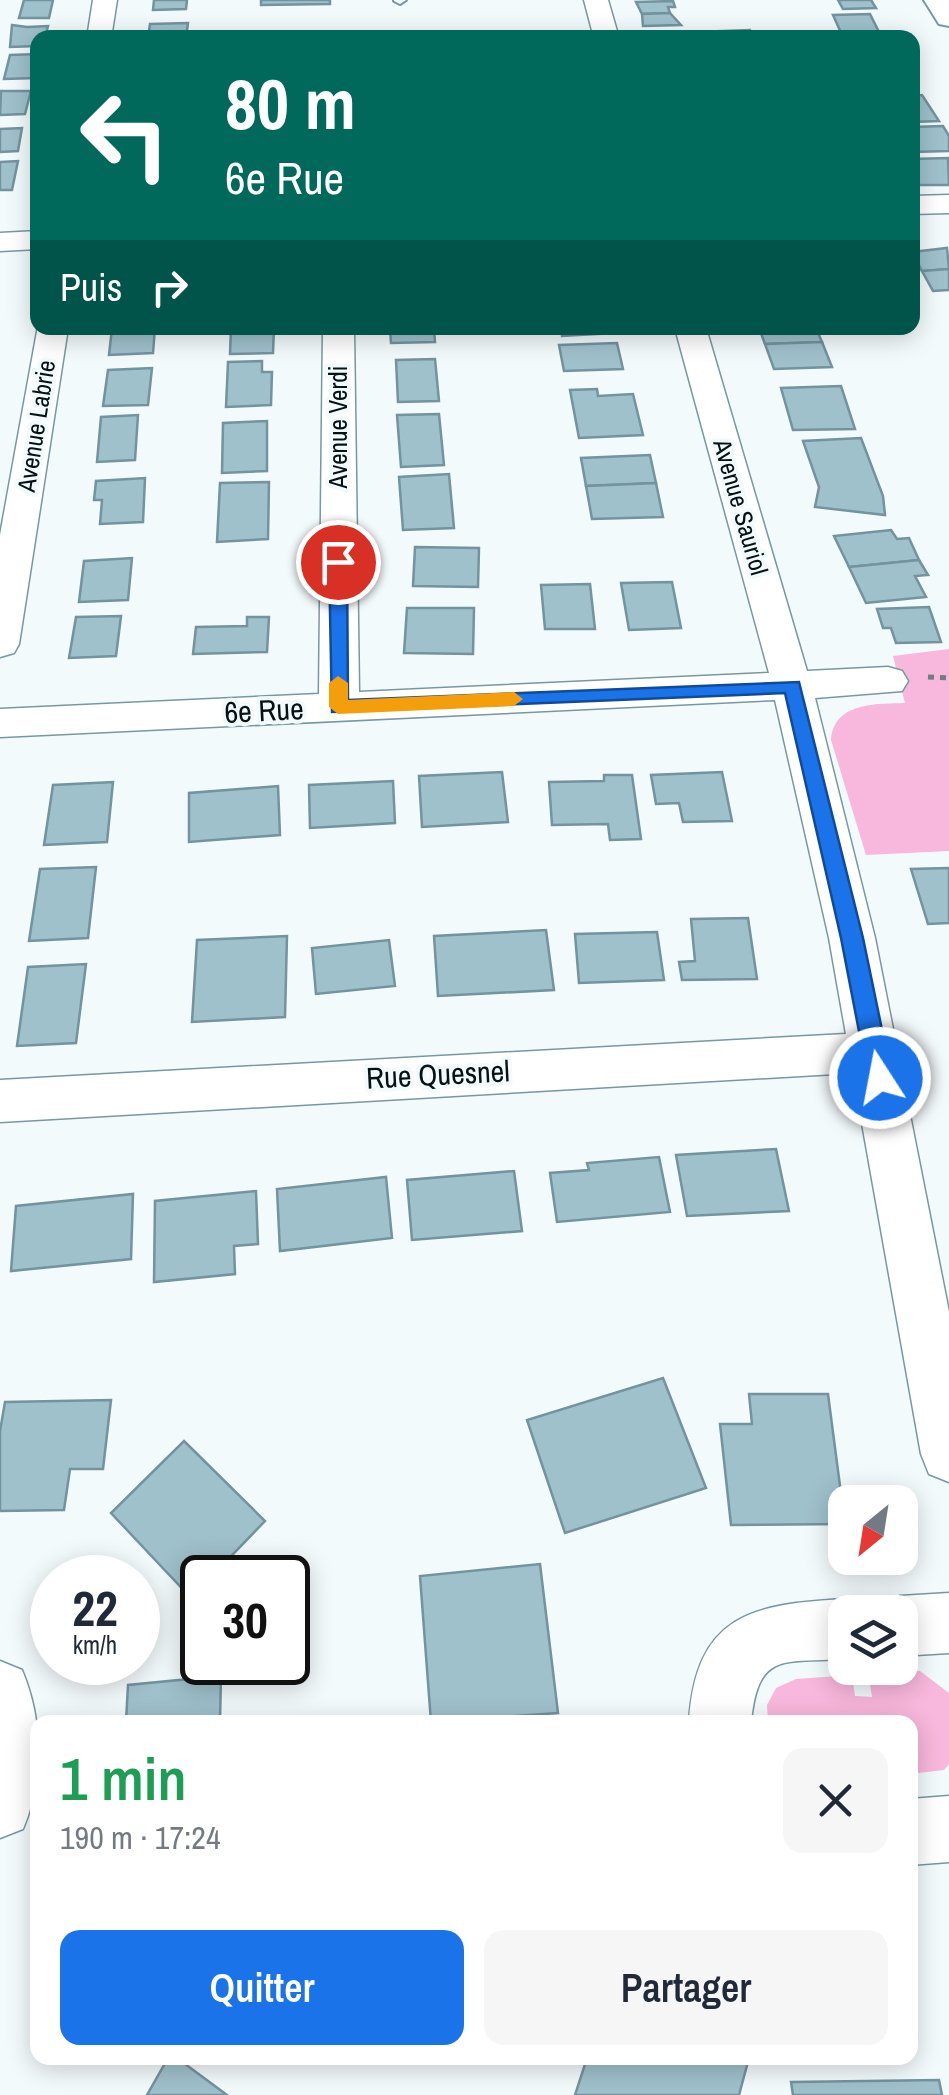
<!DOCTYPE html>
<html lang="fr">
<head>
<meta charset="utf-8">
<style>
	body { margin:0; font-family:"Archivo Narrow",sans-serif; background:#f6f6f7; color:#1f2937; height:100vh; display:flex; flex-direction:column; font-size:38px; white-space:nowrap }
	* { box-sizing:border-box; margin:0 }
	p { font-size:32px; color:#747a83 }
	.icon { flex:none; width:55px; height:55px; fill:none; stroke:currentColor; stroke-width:2; stroke-linecap:round; stroke-linejoin:round }
	.map { position:relative; flex:1; overflow:hidden }
	.side { position:absolute; left:30px; top:1715px; width:888px; height:350px; display:flex; flex-direction:column; background:#fff; border-radius:20px; box-shadow:0 5px 25px #0003 }
	.side>* { flex:none }
	.top-card { position:absolute; left:30px; top:30px; width:890px; height:305px; border-radius:20px; box-shadow:0 5px 25px #0003; background:#00695c; color:#fff; overflow:hidden }
	.needle { width:65px; rotate:210deg }
	.controls { position:absolute; left:828px; top:1485px; display:grid; gap:20px }
	.controls a { display:grid; place-items:center; width:90px; height:90px; border-radius:20px; background:#fff; box-shadow:0 5px 25px #0003; font-size:50px }
	.speed { position:absolute; left:30px; top:1555px; display:flex; gap:20px; font-size:50px; font-weight:700; text-align:center }
	.speed>* { display:grid; place-content:center; width:130px; height:130px; border-radius:50%; background:#fff; box-shadow:0 5px 25px #0003; line-height:1 }
	.speed small { font-size:25px; font-weight:400 }
	.speed .limit { border:5px solid #111; border-radius:15px; background:#fff; color:#111 }
	.pin { position:absolute; display:grid; place-items:center; width:85px; height:85px; color:#fff; margin:-42px; border:5px solid #fff; border-radius:50%; box-shadow:0 2px 10px #0007 }
	.me { position:absolute; width:110px; margin:-55px; rotate:349deg; stroke-linejoin:round; filter:drop-shadow(0 0 8px #0008) }
	.turn { display:flex; align-items:center; gap:35px; height:210px; padding:0 30px; font-size:45px }
	.turn .icon { width:130px; height:130px; stroke-width:2.5 }
	.turn b { display:block; font-size:70px; line-height:85px }
	.then { display:flex; align-items:center; height:95px; padding:0 30px; background:#0003; gap:20px; font-size:38px }
	.round { display:grid; place-items:center; flex:none; width:105px; height:105px; border-radius:20px; background:#f6f6f7 }
	.head { display:flex; align-items:center; justify-content:space-between; height:170px; padding:0 30px }
	h1 { font-size:60px; font-weight:600; line-height:75px; color:#1e9e55 }
	.action { display:flex; gap:20px; margin-top:auto; padding:20px 30px }
	.action a { flex:1; height:115px; border-radius:20px; background:#1a73e8; color:#fff; font-size:40px; font-weight:600; line-height:115px; text-align:center }
	.action a+a { background:#f6f6f7; color:#1f2937 }
	.map>svg:first-child { display:block }
	.green { fill:#f8b7dc }
	.building { fill:#9fc1cc; stroke:#73939e; stroke-width:2.5 }
	.lines { fill:none; stroke-linecap:round; stroke-linejoin:round }
	.lane-casing { stroke:#7798a2; stroke-width:4 }
	.street-casing { stroke:#7798a2; stroke-width:3 }
	.secondary-casing { stroke:#7798a2; stroke-width:4 }
	.path { stroke:#727b7e; stroke-width:5; stroke-dasharray:6 6; stroke-linecap:butt }
	.lane { fill:#fff; fill-rule:evenodd }
	.street { fill:#fff; fill-rule:evenodd }
	.secondary { fill:#fff; fill-rule:evenodd }
	.route { fill:#1a73e8; stroke:#114b97; stroke-width:2.5 }
	.slow { fill:#f59e0b }
	.labels { text-anchor:middle; stroke-width:8; stroke-linejoin:round; paint-order:stroke }
	.far-street-label { font-size:25px; fill:#051115; stroke:#f3fafc }
	.street-label { font-size:30px; fill:#051115; stroke:#f3fafc }
</style>
</head>
<body>
<div class="map">
<svg width="949" height="2095" viewBox="0 0 949 2095">
	<rect width="100%" height="100%" fill="#f3fafc"/>
	<g class="green">
		<path d="M 949,649 L 949,851 L 866,855 L 831,740 C 834,702 876,704 905,703 L 893,656 Z"/>
		<polygon points="920,1671 949,1693 949,1764 944,1770 910,1774 910,1722 768,1722 767,1705 776,1688 796,1679 852,1675 855,1696 872,1697 868,1672"/>
	</g>
	<g class="building">
		<polygon points="24,0 53,0 49,18 19,18"/>
		<polygon points="154,0 187,0 186,9 153,10"/>
		<polygon points="261,0 330,0 330,4 261,5"/>
		<polygon points="838,0 871,0 876,8 843,9"/>
		<polygon points="673,1 675,7 668,7 670,13 642,14 636,2"/>
		<polygon points="670,13 681,25 643,26 642,14"/>
		<polygon points="870,14 880,34 842,35 833,15"/>
		<polygon points="188,23 186,38 148,38 150,24"/>
		<polygon points="12,25 27,27 48,26 45,38 38,38 38,46 10,47"/>
		<polygon points="750,30 753,38 699,38 697,32"/>
		<polygon points="38,54 37,78 4,79 10,55"/>
		<polygon points="1,91 31,91 25,114 0,115"/>
		<polygon points="922,95 939,121 912,122 912,96"/>
		<polygon points="943,126 949,136 949,151 913,152 912,127"/>
		<polygon points="22,128 18,151 0,152 0,129"/>
		<polygon points="948,158 949,185 918,185 912,159"/>
		<polygon points="18,161 12,190 0,190 0,162"/>
		<polygon points="947,248 949,269 922,271 912,252"/>
		<polygon points="949,269 949,290 933,291 922,271"/>
		<polygon points="112,328 155,328 153,353 109,355"/>
		<polygon points="231,328 274,328 273,353 230,354"/>
		<polygon points="390,328 434,328 435,342 391,343"/>
		<polygon points="561,328 613,328 614,333 562,336"/>
		<polygon points="759,328 816,328 822,342 765,344"/>
		<polygon points="822,342 832,367 774,369 765,344"/>
		<polygon points="617,343 623,369 564,371 559,345"/>
		<polygon points="435,359 439,401 398,402 396,360"/>
		<polygon points="262,361 262,372 272,372 271,405 226,407 228,362"/>
		<polygon points="152,368 148,405 103,406 108,370"/>
		<polygon points="841,386 855,429 793,430 781,388"/>
		<polygon points="597,389 598,396 633,394 643,435 579,438 570,390"/>
		<polygon points="439,414 444,465 401,467 397,415"/>
		<polygon points="138,415 135,460 97,462 101,417"/>
		<polygon points="267,421 267,471 222,473 223,423"/>
		<polygon points="861,438 883,496 885,515 815,507 819,487 803,441"/>
		<polygon points="650,455 656,483 586,486 581,458"/>
		<polygon points="449,474 454,528 403,530 399,477"/>
		<polygon points="145,478 143,522 100,524 102,500 94,500 96,481"/>
		<polygon points="269,482 268,539 217,542 220,483"/>
		<polygon points="656,483 663,517 592,519 586,486"/>
		<polygon points="891,530 897,539 909,538 919,560 849,567 834,536"/>
		<polygon points="415,547 479,548 478,587 413,586"/>
		<polygon points="132,558 128,600 79,602 84,561"/>
		<polygon points="919,560 928,575 915,576 926,597 866,603 849,567"/>
		<polygon points="672,582 681,628 629,630 621,583"/>
		<polygon points="590,584 595,629 545,629 541,585"/>
		<polygon points="929,607 941,642 896,643 891,628 883,628 877,609"/>
		<polygon points="407,608 474,608 473,654 404,653"/>
		<polygon points="121,616 116,656 69,658 76,617"/>
		<polygon points="247,617 269,617 267,652 193,654 196,627 247,626"/>
		<polygon points="502,772 508,822 422,827 419,776"/>
		<polygon points="722,772 732,821 683,822 679,803 656,804 651,775"/>
		<polygon points="604,775 632,775 641,839 610,840 608,824 552,825 549,782 604,781"/>
		<polygon points="393,781 395,823 310,828 309,785"/>
		<polygon points="113,782 107,842 44,845 53,785"/>
		<polygon points="278,786 280,835 189,842 189,793"/>
		<polygon points="96,867 88,938 29,941 40,869"/>
		<polygon points="949,868 949,923 928,924 911,869"/>
		<polygon points="748,918 757,979 682,980 679,962 695,961 691,919"/>
		<polygon points="546,930 554,990 438,996 434,936"/>
		<polygon points="657,932 664,980 579,983 575,934"/>
		<polygon points="287,936 285,1017 192,1022 197,940"/>
		<polygon points="389,940 395,986 316,994 312,948"/>
		<polygon points="86,964 76,1043 17,1046 28,967"/>
		<polygon points="776,1149 789,1211 687,1216 676,1155"/>
		<polygon points="659,1157 670,1212 557,1222 550,1173 589,1170 587,1163"/>
		<polygon points="514,1171 522,1231 412,1240 407,1180"/>
		<polygon points="386,1177 392,1238 280,1251 277,1189"/>
		<polygon points="256,1191 258,1244 234,1246 235,1274 154,1282 155,1201"/>
		<polygon points="133,1194 131,1259 11,1271 16,1206"/>
		<polygon points="663,1378 706,1488 565,1533 527,1420"/>
		<polygon points="749,1394 828,1394 845,1524 731,1525 720,1424 752,1424"/>
		<polygon points="111,1400 103,1469 70,1469 64,1510 0,1511 0,1431 5,1402"/>
		<polygon points="184,1441 265,1521 210,1578 202,1578 202,1586 191,1598 111,1513"/>
		<polygon points="540,1564 558,1713 431,1722 420,1576"/>
		<polygon points="221,1676 220,1722 126,1722 128,1685"/>
		<polygon points="168,2058 177,2058 227,2095 147,2095"/>
		<polygon points="587,2058 749,2058 739,2095 575,2095"/>
		<polygon points="939,2080 942,2095 793,2095 791,2082"/>
	</g>
	<g class="lines">
		<defs>
			<polygon id="lane" points="406,0 400,4 394,1 394,0"/>
			<g id="street">
				<polygon points="93,0 117,0 111,38 87,38"/>
				<polygon points="584,0 608,0 619,38 594,38"/>
				<polygon points="949,195 949,213 912,214 912,196"/>
				<polygon points="38,231 38,249 0,251 0,233"/>
				<polygon points="38,326 68,328 19,644 14,653 0,657 0,535"/>
				<polygon points="323,328 354,328 359,692 769,673 675,328 706,328 807,671 888,667 902,671 908,681 902,691 815,698 875,938 949,1312 949,1482 929,1474 921,1454 853,1073 0,1122 0,1080 846,1034 829,938 775,700 0,737 0,709 319,694"/>
				<polygon points="949,1593 949,1653 900,1656 900,1612 875,1612 879,1605 900,1596"/>
				<path d="M 845,1599 L 866,1608 L 868,1612 L 845,1612 L 845,1659 C 783,1663 758,1651 751,1722 L 689,1722 C 696,1615 751,1604 845,1599 Z"/>
				<path d="M 0,1661 L 22,1670 C 43,1720 44,1779 23,1829 L 0,1838 Z"/>
				<polygon points="949,1796 949,1862 910,1865 910,1799"/>
			</g>
			<polygon id="secondary" points="924,0 949,0 949,26 939,24"/>
		</defs>
		<use href="#lane" class="lane-casing"/>
		<use href="#street" class="street-casing"/>
		<use href="#secondary" class="secondary-casing"/>
		<polyline class="path" points="928,677 949,678"/>
		<use href="#lane" class="lane"/>
		<use href="#street" class="street"/>
		<use href="#secondary" class="secondary"/>
	</g>
	<polygon class="route" points="338,557 347,562 348,700 799,682 863,938 892,1078 888,1084 872,1084 868,1078 841,938 785,693 332,712 329,562"/>
	<polygon class="slow" points="338,676 348,683 348,700 514,692 523,699 514,706 338,714 329,707 329,683"/>
	<g class="labels">
		<g class="far-street-label">
			<text transform="translate(36 426) rotate(-81)" y="9">Avenue Labrie</text>
			<text transform="translate(338 427) rotate(-90)" y="9">Avenue Verdi</text>
			<text transform="translate(741 507) rotate(74)" y="9">Avenue Sauriol</text>
		</g>
		<g class="street-label">
			<text transform="translate(264 711) rotate(-3)" y="10">6e Rue</text>
			<text transform="translate(438 1075) rotate(-3)" y="10">Rue Quesnel</text>
		</g>
	</g>
</svg>
<div class="controls">
<a><svg class="needle" viewBox="-14 -14 28 28"><path d="M0-13l5 13h-10z" fill="#e53935"/><path d="M0 13l5-13h-10z" fill="#747a83"/></svg></a>
<a><svg class="icon" aria-label="layers" viewBox="0 0 24 24"><path d="M12 4l9 5-9 5-9-5zM3 14l9 5 9-5"/></svg></a>
</div>
<div class="speed"><div>22<small>km/h</small></div><div class="limit">30</div></div>
<div class="pin" style="left:338px;top:562px;background:#d93025"><svg class="icon" aria-label="arrive" viewBox="0 0 24 24"><path d="M6 21V4h12l-3 4 3 4H6"/></svg></div>
<svg class="me" style="left:880px;top:1078px" viewBox="-20 -20 40 40"><circle r="17" fill="#1a73e8" stroke="#fff" stroke-width="3"/><path d="M0-11L8 9 0 5-8 9z" fill="#fff"/></svg>
<div class="top-card">
<div class="turn"><svg class="icon" aria-label="left" viewBox="0 0 24 24"><path d="M17 20v-9H6M10 6l-5 5 5 5"/></svg><div><b>80 m</b>6e Rue</div></div>
<div class="then">Puis<svg class="icon" aria-label="right" viewBox="0 0 24 24"><path d="M7 20v-9h11M14 6l5 5-5 5"/></svg></div>
</div>
<section class="side">
<div class="head"><div><h1>1 min</h1><p>190 m · 17:24</p></div><a class="round"><svg class="icon" aria-label="close" viewBox="0 0 24 24"><path d="M6 6l12 12M18 6L6 18"/></svg></a></div>
<div class="action"><a>Quitter</a><a>Partager</a></div>
</section>
</div>
</body>
</html>
